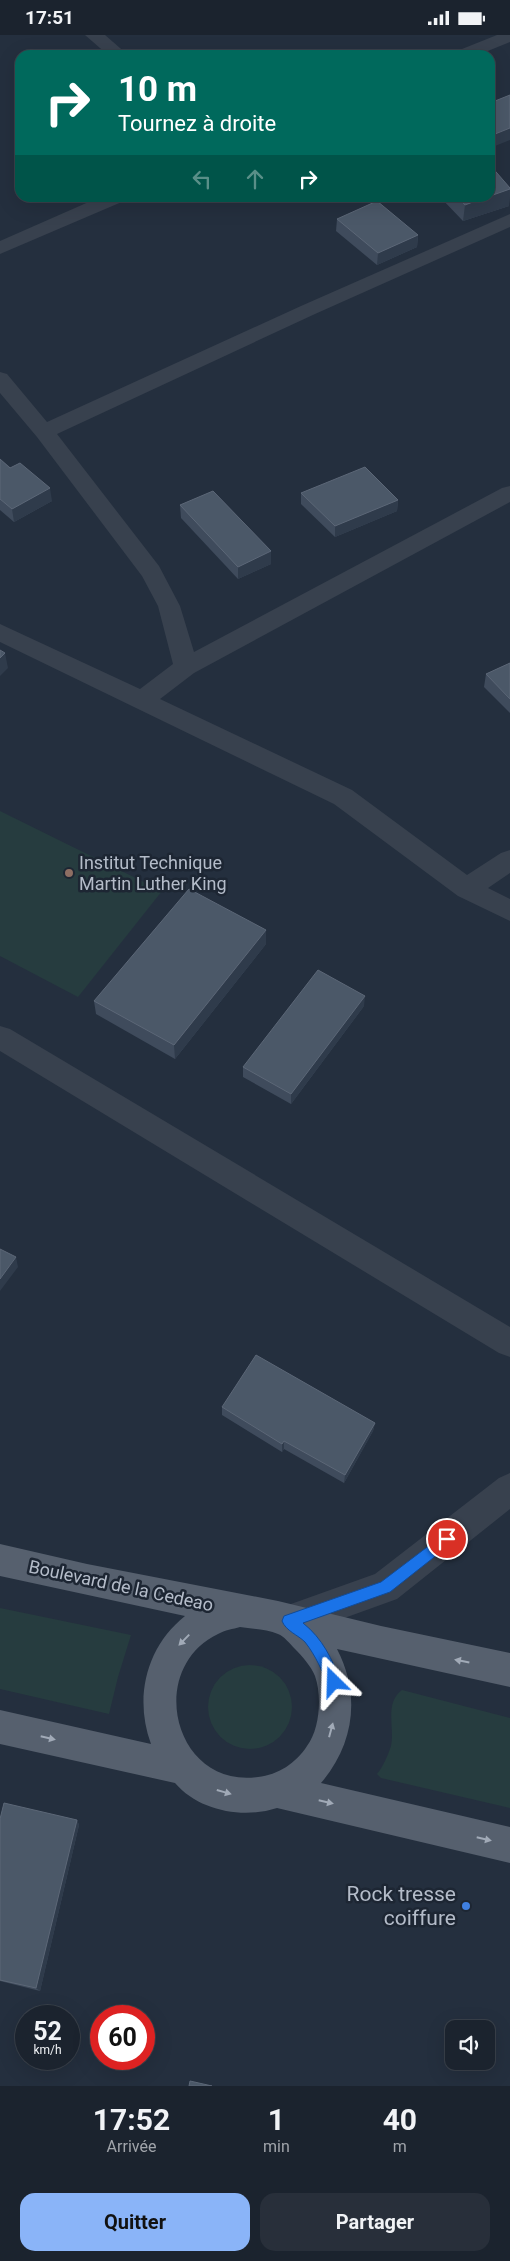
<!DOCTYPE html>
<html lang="fr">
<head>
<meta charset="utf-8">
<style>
	body { margin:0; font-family:Roboto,sans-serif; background:#282f3a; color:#f1f3f6; height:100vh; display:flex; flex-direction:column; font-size:19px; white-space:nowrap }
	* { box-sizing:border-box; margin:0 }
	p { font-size:16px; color:#a0a4aa }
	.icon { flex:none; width:28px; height:28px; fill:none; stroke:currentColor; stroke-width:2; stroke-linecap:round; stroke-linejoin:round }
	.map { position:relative; height:2051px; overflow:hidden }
	.side { display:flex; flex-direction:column; background:#1b232e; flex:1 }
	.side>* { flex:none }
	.top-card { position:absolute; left:15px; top:15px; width:480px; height:152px; border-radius:15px; box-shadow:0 5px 20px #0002,0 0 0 1px #39404a; background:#00695c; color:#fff; overflow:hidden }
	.buttons { position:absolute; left:445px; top:1985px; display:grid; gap:10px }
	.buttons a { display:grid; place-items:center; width:50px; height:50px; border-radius:10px; background:#1b232e; box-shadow:0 5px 20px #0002,0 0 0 1px #39404a; font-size:25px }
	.speed { position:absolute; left:15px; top:1970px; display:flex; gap:10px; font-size:25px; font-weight:700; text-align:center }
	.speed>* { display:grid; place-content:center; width:65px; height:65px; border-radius:50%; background:#1b232e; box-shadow:0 5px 20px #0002,0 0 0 1px #39404a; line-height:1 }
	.speed small { font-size:12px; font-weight:400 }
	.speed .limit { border:8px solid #d22; background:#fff; color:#111 }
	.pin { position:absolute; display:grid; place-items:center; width:42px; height:42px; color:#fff; margin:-21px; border:2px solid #fff; border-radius:50%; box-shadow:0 1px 5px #0007 }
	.me { position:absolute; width:55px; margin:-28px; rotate:338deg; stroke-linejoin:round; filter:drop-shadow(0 0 4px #0008) }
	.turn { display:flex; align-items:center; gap:18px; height:105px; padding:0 20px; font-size:22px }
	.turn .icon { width:65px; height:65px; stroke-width:2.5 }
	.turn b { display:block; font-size:35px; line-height:42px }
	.lanes { display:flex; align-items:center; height:48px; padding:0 20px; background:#0003; justify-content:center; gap:25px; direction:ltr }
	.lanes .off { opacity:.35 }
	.eta { display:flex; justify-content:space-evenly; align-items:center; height:85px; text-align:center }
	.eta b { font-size:30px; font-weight:700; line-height:35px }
	.action { display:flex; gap:10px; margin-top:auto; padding:10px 20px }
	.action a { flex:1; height:58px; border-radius:15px; background:#8ab4f8; color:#111; font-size:20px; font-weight:700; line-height:58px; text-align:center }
	.action a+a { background:#282f3a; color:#f1f3f6 }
	.status { display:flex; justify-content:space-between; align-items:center; height:35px; padding:0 25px; background:#1b232e; direction:ltr }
	.status svg { height:14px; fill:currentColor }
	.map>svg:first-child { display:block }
	.green { fill:#263c3f }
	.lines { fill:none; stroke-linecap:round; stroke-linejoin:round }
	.minor { fill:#38414e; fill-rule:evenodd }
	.major { fill:#56606e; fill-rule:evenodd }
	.wall { fill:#3f4b5c }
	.shaded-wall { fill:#2f3b4b }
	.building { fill:#4b5868; stroke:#5c6777 }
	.oneway { fill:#a1aab7 }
	.route { fill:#1a73e8; stroke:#114b97 }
	.education-dot { fill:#8d6e63; stroke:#1d2633; stroke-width:2 }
	.shop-dot { fill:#3f7fe0; stroke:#1d2633; stroke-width:2 }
	.labels { text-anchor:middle; stroke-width:5; stroke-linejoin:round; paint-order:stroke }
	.poi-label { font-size:18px; fill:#b4bcc9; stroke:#1d2633; text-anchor:start }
	.street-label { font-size:18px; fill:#b4bcc9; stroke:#1d2633 }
	.near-poi-label { font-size:21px; fill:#b4bcc9; stroke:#1d2633; text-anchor:end }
</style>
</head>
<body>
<div class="status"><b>17:51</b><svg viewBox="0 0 49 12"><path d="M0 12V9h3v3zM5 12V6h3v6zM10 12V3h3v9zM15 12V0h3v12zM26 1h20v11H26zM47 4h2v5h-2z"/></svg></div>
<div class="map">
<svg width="510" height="2051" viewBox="0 0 510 2051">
	<rect width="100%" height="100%" fill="#242f3e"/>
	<g class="green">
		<polygon points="0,776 162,856 78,962 0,921"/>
		<polygon points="0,1573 131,1600 118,1642 109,1679 0,1654"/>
		<circle cx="250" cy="1672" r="42"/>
		<path d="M 402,1655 L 510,1683 L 510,1773 L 381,1743 L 377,1739 C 383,1732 388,1720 391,1711 C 395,1693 384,1668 402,1655 Z"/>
	</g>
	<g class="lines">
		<g class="minor">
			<polygon points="85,0 105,0 128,20 108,20"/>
			<polygon points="497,0 510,0 510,7 478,20 454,20 457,16"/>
			<polygon points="100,162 126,162 124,166 0,219 0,206"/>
			<polygon points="510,179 510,192 315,279 57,399 159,531 180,571 194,617 502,453 510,451 510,467 194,638 160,664 352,755 467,840 501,818 510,815 510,838 488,853 510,864 510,886 458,861 334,769 0,607 0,589 140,654 173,629 158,571 142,541 37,402 0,358 0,337 7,339 47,387 301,271"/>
			<polygon points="0,991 10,994 510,1292 510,1322 499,1318 0,1016"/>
			<polygon points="510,1438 510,1474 397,1564 289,1603 277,1598 272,1586 277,1574 375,1539 499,1443"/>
		</g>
		<path class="major" d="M 0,1509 L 87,1529 L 278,1566 L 381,1591 L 510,1618 L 510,1652 L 337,1614 C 361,1660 354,1710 321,1748 L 510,1792 L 510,1828 L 277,1773 C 243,1784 199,1776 175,1748 L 0,1709 L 0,1675 L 151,1709 C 134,1663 146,1612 185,1581 L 0,1541 ZM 240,1592 C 252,1594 267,1594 278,1599 C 284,1601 290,1609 295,1614 C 302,1621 311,1631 315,1641 C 322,1661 320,1694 307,1711 C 296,1728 278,1740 258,1742 C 174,1754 145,1634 218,1599 C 225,1595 233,1594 240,1592 Z"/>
	</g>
	<g class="wall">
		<polygon points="510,153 509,171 463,186 440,162 490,162"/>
		<polygon points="337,184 418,200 417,212 377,230 336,196"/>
		<polygon points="0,424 52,466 14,487 0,475"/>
		<polygon points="301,458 398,465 397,476 335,502 301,469"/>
		<polygon points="180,470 271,529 238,544 181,483"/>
		<polygon points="510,628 510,678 484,652 486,639"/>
		<polygon points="266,909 175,1024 96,979 94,966"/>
		<polygon points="364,971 291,1069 243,1042 243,1032"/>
		<polygon points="222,1372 375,1388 373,1396 344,1448 284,1414 282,1417 222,1380"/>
		<polygon points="0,1784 77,1785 79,1790 40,1956 0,1946"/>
	</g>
	<g class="shaded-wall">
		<polygon points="510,93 510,105 490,113 490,101"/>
		<polygon points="510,154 509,171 463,186 465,170 486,162 490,162 490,161"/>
		<polygon points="418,200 417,212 377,230 378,218"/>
		<polygon points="50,453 52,466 14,487 12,474"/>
		<polygon points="398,465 397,476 335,502 335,491"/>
		<polygon points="271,516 271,529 238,544 238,532"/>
		<polygon points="5,618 8,633 0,641 0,623"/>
		<polygon points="266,895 266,909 175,1024 174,1010"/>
		<polygon points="365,961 364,971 291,1069 291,1059"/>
		<polygon points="16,1222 18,1232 0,1256 0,1244"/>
		<polygon points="375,1388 373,1396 344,1448 345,1440"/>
		<polygon points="284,1406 284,1414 282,1417 282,1409"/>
		<polygon points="77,1785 79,1790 40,1956 36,1953"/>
	</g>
	<g class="building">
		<polygon points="510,60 510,93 490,101 490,68"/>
		<polygon points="490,130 510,153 510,154 490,161"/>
		<polygon points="458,162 486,162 465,170"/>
		<polygon points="377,166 418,200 378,218 337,184"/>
		<polygon points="0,424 10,433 20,428 50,453 12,474 0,464"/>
		<polygon points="365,432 398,465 335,491 301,458"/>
		<polygon points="213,456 271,516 238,532 180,470"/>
		<polygon points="0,615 5,618 0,623"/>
		<polygon points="510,628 510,664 486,639"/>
		<polygon points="189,854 266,895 174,1010 94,966"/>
		<polygon points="318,935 365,961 291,1059 243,1032"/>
		<polygon points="0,1214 16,1222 0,1244"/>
		<polygon points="256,1320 375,1388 345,1440 284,1406 282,1409 222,1372"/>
		<polygon points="4,1768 77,1785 36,1953 0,1945 0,1784"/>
		<polygon points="190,2046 212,2051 189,2051"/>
	</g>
	<defs><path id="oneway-solid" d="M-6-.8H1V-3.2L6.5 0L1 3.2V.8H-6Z" transform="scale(1.25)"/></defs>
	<g class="oneway">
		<use href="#oneway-solid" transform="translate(184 1605) rotate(134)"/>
		<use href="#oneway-solid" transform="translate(462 1626) rotate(-169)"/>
		<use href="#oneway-solid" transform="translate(331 1695) rotate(-75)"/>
		<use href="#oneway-solid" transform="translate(48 1703) rotate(13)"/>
		<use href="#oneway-solid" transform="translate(224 1757) rotate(16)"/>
		<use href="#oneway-solid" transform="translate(326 1767) rotate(13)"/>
		<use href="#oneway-solid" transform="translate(484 1804) rotate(13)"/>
	</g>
	<path class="route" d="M 447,1497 L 452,1499 L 454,1504 L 452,1508 L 390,1557 L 303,1588 C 323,1604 332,1624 341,1647 L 339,1652 L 334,1654 L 329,1652 C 322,1636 316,1621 305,1607 C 298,1600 286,1596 282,1586 L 284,1581 L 381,1547 Z"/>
	<circle class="education-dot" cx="69" cy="838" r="5"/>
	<circle class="shop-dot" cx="466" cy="1871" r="5"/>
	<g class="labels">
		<g class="poi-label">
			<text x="79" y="834">Institut Technique<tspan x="79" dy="21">Martin Luther King</tspan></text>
		</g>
		<g class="street-label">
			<text transform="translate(121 1551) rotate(12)" y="6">Boulevard de la Cedeao</text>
		</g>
		<g class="near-poi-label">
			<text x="456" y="1866">Rock tresse<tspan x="456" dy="24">coiffure</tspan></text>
		</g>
	</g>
</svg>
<div class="buttons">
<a><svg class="icon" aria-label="sound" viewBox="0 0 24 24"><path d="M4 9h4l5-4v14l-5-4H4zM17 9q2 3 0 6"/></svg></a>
</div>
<div class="speed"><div>52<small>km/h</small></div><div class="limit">60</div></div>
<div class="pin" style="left:447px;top:1504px;background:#d93025"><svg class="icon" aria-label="arrive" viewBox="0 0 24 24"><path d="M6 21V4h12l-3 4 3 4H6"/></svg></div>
<svg class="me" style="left:334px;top:1647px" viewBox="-20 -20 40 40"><path d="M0-17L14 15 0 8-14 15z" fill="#1a73e8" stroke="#fff" stroke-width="4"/></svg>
<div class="top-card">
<div class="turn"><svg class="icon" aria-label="right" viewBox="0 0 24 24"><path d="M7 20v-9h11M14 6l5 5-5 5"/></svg><div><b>10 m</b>Tournez à droite</div></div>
<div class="lanes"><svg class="icon off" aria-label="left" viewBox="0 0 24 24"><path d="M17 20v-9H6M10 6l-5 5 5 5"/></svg><svg class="icon off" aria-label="ahead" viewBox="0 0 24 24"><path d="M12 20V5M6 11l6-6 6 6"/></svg><svg class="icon" aria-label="right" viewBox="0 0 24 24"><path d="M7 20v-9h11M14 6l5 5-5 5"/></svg></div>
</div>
</div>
<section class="side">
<div class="eta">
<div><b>17:52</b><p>Arrivée</p></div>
<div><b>1</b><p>min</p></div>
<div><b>40</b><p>m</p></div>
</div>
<div class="action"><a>Quitter</a><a>Partager</a></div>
</section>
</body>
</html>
